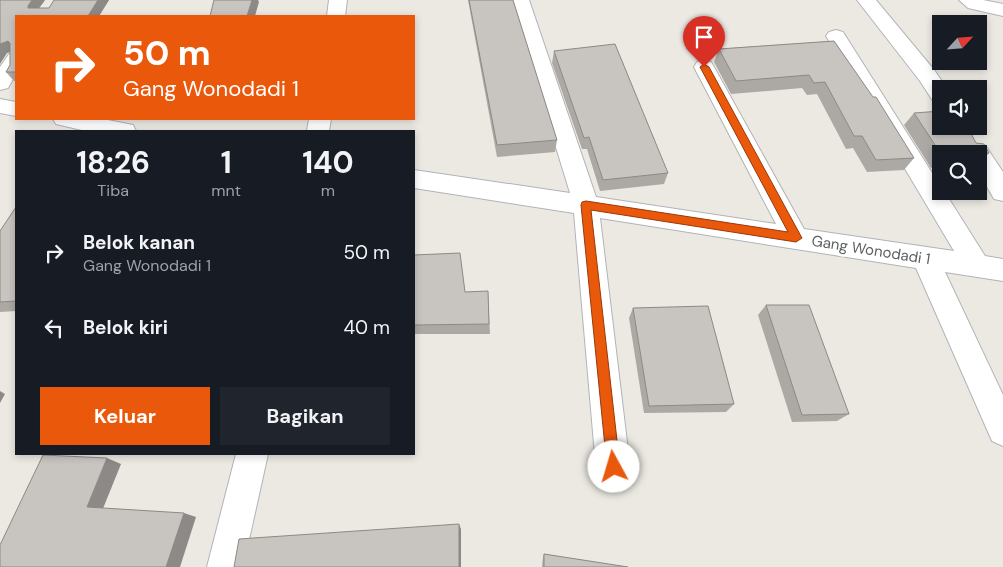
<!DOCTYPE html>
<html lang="id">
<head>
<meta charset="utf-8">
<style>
	body { margin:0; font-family:"DM Sans",sans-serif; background:#20242c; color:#f1f3f6; height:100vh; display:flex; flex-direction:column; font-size:19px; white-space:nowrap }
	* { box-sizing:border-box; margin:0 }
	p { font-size:16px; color:#9ea1a6 }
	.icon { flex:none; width:28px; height:28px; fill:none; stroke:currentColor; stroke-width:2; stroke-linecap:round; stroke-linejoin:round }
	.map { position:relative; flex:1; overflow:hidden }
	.panel { position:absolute; left:15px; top:130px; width:400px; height:325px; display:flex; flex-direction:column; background:#171b24; border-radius:0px; box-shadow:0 2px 8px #0003 }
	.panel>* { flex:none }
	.banner { position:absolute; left:15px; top:15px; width:400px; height:105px; border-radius:0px; box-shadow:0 2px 8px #0003; background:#ea580c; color:#fff; overflow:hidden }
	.needle { width:32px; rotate:64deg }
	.tools { position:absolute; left:932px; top:15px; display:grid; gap:10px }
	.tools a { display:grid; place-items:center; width:55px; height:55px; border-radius:0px; background:#171b24; box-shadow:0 2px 8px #0003; font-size:25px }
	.pin { position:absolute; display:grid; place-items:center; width:42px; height:42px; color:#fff; margin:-51px -21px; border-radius:50% 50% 50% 0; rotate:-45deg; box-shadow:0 0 5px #0007 }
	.pin .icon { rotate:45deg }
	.me { position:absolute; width:55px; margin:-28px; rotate:354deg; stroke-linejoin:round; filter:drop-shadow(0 0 4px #0008) }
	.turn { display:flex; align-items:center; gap:18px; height:105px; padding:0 25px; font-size:22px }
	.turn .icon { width:65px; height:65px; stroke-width:2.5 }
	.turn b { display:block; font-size:35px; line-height:42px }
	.eta { display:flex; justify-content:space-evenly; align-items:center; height:85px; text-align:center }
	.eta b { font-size:30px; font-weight:700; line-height:35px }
	.cta { display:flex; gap:10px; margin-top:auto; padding:10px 25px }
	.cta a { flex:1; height:58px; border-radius:0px; background:#ea580c; color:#fff; font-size:20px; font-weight:700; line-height:58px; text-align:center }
	.cta a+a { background:#20242c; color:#f1f3f6 }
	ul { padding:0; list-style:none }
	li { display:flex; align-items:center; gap:15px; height:75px; padding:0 25px }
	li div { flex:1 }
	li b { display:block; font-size:19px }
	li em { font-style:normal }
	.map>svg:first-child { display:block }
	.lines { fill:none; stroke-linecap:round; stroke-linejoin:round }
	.minor-casing { stroke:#b0b4b7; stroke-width:2 }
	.minor { fill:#fff; fill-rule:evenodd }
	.wall { fill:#aca9a5 }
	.shaded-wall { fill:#8c8986 }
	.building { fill:#c8c4c0; stroke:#8c8986 }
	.route { fill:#ea580c; stroke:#983908 }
	.labels { text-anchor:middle; stroke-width:5; stroke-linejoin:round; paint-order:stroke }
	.street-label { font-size:15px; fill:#5b5f62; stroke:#fff }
</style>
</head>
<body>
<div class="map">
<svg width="1003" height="567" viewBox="0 0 1003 567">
	<rect width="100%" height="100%" fill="#ece9e3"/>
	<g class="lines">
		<defs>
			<g id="minor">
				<polygon points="329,0 347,0 345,16 327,16"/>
				<polygon points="511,0 529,0 596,197 776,224 694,67 697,62 704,60 711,62 714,67 804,229 954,251 826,36 829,32 836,30 843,32 941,187 941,191 944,191 985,256 1003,259 1003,281 945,272 1003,395 1003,446 992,441 916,268 600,218 630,467 625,479 613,484 601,479 596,467 574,213 414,188 414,170 570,193"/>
				<polygon points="857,0 876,0 935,71 947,89 941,89 941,103 933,101 920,81"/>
				<polygon points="959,0 983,0 1003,4 1003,16 968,8"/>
				<polygon points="16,52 16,74 8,88 0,90 0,67 9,54"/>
				<polygon points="0,99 16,102 16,116 0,113"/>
				<polygon points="53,119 103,119 133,125 136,131 86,131 56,124"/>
				<polygon points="309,119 331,119 329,131 307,131"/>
				<polygon points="979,145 987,148 1003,172 1003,201 994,199 979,173 979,154 967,154 971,148"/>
				<polygon points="236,454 268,454 243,567 207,567"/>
			</g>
		</defs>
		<use href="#minor" class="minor-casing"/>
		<use href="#minor" class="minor"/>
	</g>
	<g class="wall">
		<polygon points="0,0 45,0 39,8 49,8 109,0 99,16 16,16 16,81 14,81 6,72 10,65 10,52 7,53"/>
		<polygon points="468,0 513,0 557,140 555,152 497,157"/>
		<polygon points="834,41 914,158 904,170 867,172 853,148 846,149 817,94 807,95 802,88 731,94 714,62 719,49"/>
		<polygon points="554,51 668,173 664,184 600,191 587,149 582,149 552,63"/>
		<polygon points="914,113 976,143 989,153 979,163 979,154 941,154 941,167 931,168 904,125"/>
		<polygon points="16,207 16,311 0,312 0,231"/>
		<polygon points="414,255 465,292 488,291 490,334 414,334"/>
		<polygon points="766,305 849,414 837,421 792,422 758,315"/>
		<polygon points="633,308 734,404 726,412 644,413 629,318"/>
		<polygon points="544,554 628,567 542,567 543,557"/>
	</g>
	<g class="shaded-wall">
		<polygon points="32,0 45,0 34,15 28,8 28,6"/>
		<polygon points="98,0 109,0 99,16 88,16"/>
		<polygon points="252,0 258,0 259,2 255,16 247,16"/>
		<polygon points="8,41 15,50 7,53 0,64 0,44"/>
		<polygon points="0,391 5,394 0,403"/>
		<polygon points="107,458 121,464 102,511 87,507"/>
		<polygon points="184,513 196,517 180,567 166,567"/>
		<polygon points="459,524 461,529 461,567 459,567"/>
	</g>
	<g class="building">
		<polygon points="0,0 32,0 28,6 28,8 49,8 54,0 98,0 88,16 16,16 16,72 6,72 10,65 10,43 8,41 0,44"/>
		<polygon points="214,0 252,0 247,16 210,16"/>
		<polygon points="469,0 513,0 557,140 497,145"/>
		<polygon points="834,41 873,97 876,97 914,158 876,160 862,136 854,136 825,82 814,83 809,75 736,81 719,49"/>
		<polygon points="615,44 668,173 603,180 589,137 584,138 554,51"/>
		<polygon points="941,111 941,126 967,126 976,143 984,144 989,153 941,154 914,113"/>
		<polygon points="16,207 16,301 0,302 0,231"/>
		<polygon points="460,253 465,292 488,291 489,324 414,325 414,255"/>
		<polygon points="766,305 809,305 849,414 802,415"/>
		<polygon points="708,306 734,404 649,406 633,308"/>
		<polygon points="43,455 107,458 87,507 184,513 166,567 0,567 0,545"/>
		<polygon points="459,524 459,567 234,567 239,539"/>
		<polygon points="544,554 628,567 544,567"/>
	</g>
	<polygon class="route" points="704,64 709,67 802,238 796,242 591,210 620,467 618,472 614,474 609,472 607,467 581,205 582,202 586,201 788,232 700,67"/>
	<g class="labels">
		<g class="street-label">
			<text transform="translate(871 250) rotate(9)" y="5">Gang Wonodadi 1</text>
		</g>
	</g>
</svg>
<div class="tools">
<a><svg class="needle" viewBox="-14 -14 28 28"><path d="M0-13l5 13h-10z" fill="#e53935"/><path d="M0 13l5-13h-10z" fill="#9ea1a6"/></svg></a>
<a><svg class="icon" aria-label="sound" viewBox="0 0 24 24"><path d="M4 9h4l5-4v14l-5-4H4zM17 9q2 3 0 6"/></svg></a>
<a><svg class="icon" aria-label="search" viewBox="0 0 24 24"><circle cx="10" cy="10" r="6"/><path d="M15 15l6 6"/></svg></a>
</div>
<div class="pin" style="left:704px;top:67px;background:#d93025"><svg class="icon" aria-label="arrive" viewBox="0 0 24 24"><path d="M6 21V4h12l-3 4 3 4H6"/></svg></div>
<svg class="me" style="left:614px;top:467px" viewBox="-20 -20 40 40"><circle r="19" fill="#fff"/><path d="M0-13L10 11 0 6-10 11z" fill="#ea580c"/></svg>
<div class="banner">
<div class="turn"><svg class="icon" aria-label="right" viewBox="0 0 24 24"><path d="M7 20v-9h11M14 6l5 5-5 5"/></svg><div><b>50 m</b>Gang Wonodadi 1</div></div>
</div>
<section class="panel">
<div class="eta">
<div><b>18:26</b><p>Tiba</p></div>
<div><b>1</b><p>mnt</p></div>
<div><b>140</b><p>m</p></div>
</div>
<ul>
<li><svg class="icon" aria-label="right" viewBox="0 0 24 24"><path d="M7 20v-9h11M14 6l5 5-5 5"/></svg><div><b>Belok kanan</b><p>Gang Wonodadi 1</p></div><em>50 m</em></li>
<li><svg class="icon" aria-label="left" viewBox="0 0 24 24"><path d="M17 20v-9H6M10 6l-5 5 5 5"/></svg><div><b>Belok kiri</b></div><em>40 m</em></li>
</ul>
<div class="cta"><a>Keluar</a><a>Bagikan</a></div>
</section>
</div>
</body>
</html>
